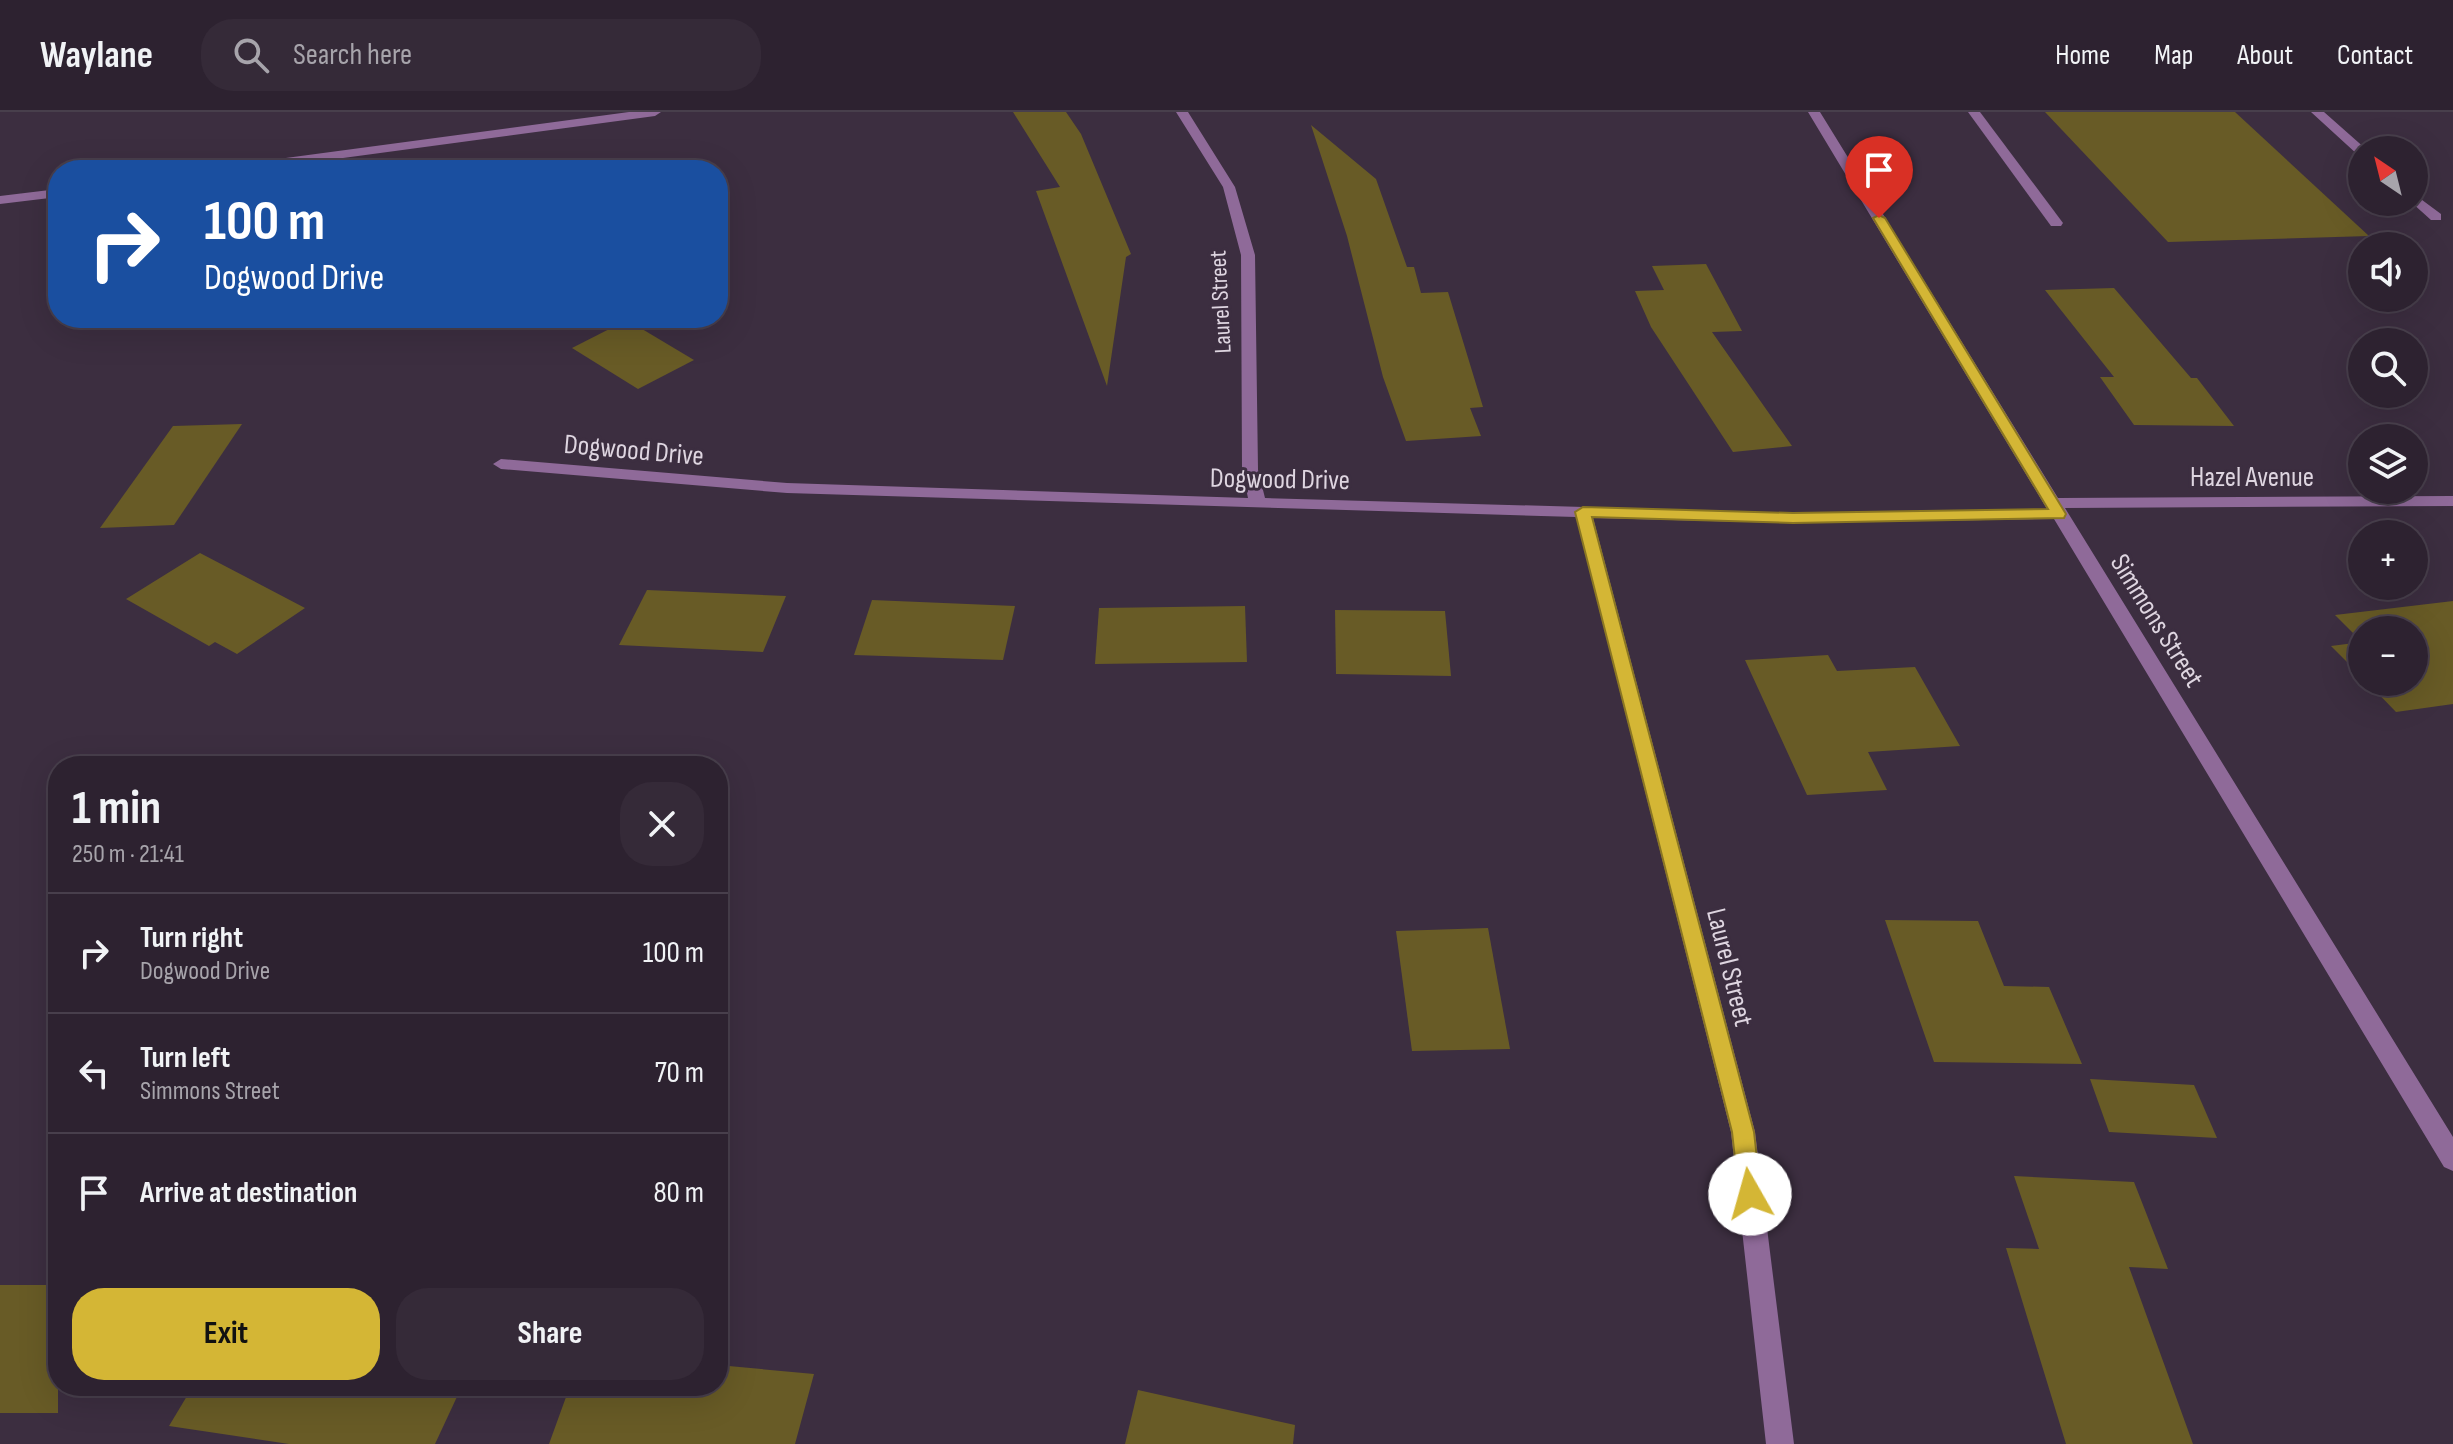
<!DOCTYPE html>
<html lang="en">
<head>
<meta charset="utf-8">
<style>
	body { margin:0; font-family:"Sofia Sans Condensed",sans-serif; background:#352a38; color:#f1f3f6; height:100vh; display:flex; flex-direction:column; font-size:30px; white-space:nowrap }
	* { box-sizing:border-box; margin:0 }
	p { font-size:26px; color:#a7a4ab }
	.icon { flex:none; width:44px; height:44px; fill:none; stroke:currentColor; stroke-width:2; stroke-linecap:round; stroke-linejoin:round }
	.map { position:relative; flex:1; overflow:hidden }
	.details { position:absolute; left:48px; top:644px; width:680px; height:640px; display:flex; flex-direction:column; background:#2d2230; border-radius:32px; box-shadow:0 8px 32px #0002,0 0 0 2px #483f4c }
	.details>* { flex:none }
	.top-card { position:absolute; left:48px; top:48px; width:680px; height:168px; border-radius:32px; box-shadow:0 8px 32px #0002,0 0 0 2px #483f4c; background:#1a4fa0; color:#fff; overflow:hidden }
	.needle { width:52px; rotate:325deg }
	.controls { position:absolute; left:2348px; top:24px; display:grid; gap:16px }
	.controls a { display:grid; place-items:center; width:80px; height:80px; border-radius:50%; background:#2d2230; box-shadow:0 8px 32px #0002,0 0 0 2px #483f4c; font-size:40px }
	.pin { position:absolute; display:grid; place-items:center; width:68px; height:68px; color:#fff; margin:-82px -34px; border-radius:50% 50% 50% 0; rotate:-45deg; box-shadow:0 0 8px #0007 }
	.pin .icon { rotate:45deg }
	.me { position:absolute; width:88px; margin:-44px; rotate:353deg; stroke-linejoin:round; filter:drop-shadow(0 0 6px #0008) }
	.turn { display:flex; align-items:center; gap:28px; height:168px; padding:0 24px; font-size:36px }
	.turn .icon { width:104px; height:104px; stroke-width:2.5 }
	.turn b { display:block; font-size:56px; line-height:68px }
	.round { display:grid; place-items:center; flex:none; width:84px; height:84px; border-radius:32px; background:#352a38 }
	.summary { display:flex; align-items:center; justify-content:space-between; height:136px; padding:0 24px }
	h1 { font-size:48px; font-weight:700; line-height:60px }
	.button { display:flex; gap:16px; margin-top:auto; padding:16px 24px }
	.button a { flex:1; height:92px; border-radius:32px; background:#d4b635; color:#111; font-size:32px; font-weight:700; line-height:92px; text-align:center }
	.button a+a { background:#352a38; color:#f1f3f6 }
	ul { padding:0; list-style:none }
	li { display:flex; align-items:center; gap:24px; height:120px; padding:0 24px; border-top:2px solid #483f4c }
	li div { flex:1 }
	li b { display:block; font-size:30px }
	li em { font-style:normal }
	header { display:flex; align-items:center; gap:48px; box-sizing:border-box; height:112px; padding:0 40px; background:#2d2230; border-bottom:2px solid #483f4c }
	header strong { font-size:38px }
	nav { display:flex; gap:44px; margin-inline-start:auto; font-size:28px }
	.search { width:560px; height:72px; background:#352a38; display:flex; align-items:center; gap:20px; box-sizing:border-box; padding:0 28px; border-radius:32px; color:#a7a4ab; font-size:30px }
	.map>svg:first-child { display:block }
	.building { fill:#685b26 }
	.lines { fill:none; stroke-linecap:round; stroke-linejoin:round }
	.minor { fill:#8f6a99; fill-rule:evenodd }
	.route { fill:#d4b635; stroke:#8a7622; stroke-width:2 }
	.labels { text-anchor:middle; stroke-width:6; stroke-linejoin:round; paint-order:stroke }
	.far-street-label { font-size:24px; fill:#ded5e0; stroke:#3c2e40 }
	.street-label { font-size:28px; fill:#ded5e0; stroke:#3c2e40 }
</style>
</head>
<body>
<header>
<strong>Waylane</strong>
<div class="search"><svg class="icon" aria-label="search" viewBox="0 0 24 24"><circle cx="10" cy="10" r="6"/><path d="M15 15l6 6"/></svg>Search here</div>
<nav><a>Home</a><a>Map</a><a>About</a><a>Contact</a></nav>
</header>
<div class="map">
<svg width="2453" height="1332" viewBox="0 0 2453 1332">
	<rect width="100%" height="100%" fill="#3c2e40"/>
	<g class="building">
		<polygon points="1013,0 1066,0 1081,22 1131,142 1126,145 1107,274 1036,79 1060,75"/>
		<polygon points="2045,0 2235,0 2369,124 2168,130"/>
		<polygon points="1311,13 1376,67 1407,155 1414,155 1421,181 1448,180 1483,295 1470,296 1481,324 1406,329 1383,265 1347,124"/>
		<polygon points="1706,152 1742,219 1712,220 1792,334 1733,340 1651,215 1635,179 1664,178 1652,154"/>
		<polygon points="2114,176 2191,266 2197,266 2234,314 2134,313 2100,265 2114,265 2045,178"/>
		<polygon points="627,208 694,248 638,277 572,236"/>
		<polygon points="242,312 174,413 100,416 173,314"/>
		<polygon points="200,441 305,496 237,542 215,530 209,534 126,487"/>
		<polygon points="647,478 786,484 763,540 619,533"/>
		<polygon points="872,488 1015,494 1003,548 854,543"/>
		<polygon points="2453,489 2453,592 2396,600 2367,570 2414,570 2414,518 2362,518 2362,565 2331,534 2362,530 2335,503"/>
		<polygon points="1245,494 1247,550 1095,552 1099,496"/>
		<polygon points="1335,498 1445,499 1451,564 1336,562"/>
		<polygon points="1828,543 1837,559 1915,555 1960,634 1868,640 1887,678 1807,683 1745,548"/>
		<polygon points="1885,808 1978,809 2004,874 2049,875 2082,952 1934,950"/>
		<polygon points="1488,816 1510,937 1412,939 1396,819"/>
		<polygon points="2090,967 2194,973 2217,1026 2109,1020"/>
		<polygon points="2014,1064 2134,1070 2168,1157 2129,1155 2193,1332 2066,1332 2006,1136 2039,1137"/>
		<rect x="0" y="1173" width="58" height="128"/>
		<polygon points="718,1253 814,1262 795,1332 549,1332 570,1274 718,1274"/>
		<polygon points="193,1274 462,1274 435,1332 289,1332 169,1314"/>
		<polygon points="1138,1278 1295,1313 1293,1332 1125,1332"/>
	</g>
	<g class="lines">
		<g class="minor">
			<polygon points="629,0 661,0 655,4 254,58 220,58 226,54"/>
			<polygon points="1176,0 1188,0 1235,75 1255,143 1258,358 1265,386 1793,401 2047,397 1808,0 1820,0 2058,386 2453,384 2453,394 2065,396 2453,1025 2453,1059 2444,1055 2054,407 1793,411 1593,406 1755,1020 1794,1332 1766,1332 1731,1020 1576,405 787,381 501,357 493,352 501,347 787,371 1248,386 1242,358 1241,143 1223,75"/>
			<polygon points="1968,0 1980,0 2063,111 2061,114 2051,114"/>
			<polygon points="2311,0 2324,0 2367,38 2362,38 2362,44 2358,43"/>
			<polygon points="58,77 58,85 0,92 0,84"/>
			<polygon points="2414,82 2441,102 2441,108 2431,108 2411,90 2414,90"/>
		</g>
	</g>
	<polygon class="route" points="1879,103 1885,106 2066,402 2064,406 1793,411 1592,405 1754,1020 1761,1082 1758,1090 1750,1093 1742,1090 1739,1082 1732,1020 1575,400 1583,395 1793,401 2048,397 1873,106"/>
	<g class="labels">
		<g class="far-street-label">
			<text transform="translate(1220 190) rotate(-93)" y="8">Laurel Street</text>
		</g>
		<g class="street-label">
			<text transform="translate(634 337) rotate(5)" y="10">Dogwood Drive</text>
			<text x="2252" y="374">Hazel Avenue</text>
			<text transform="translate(1280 366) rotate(1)" y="10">Dogwood Drive</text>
			<text transform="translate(2158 508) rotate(58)" y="10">Simmons Street</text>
			<text transform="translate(1731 855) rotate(76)" y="10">Laurel Street</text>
		</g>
	</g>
</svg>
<div class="controls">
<a><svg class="needle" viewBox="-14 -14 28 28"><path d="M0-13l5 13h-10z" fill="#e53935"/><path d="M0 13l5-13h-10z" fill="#a7a4ab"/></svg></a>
<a><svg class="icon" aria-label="sound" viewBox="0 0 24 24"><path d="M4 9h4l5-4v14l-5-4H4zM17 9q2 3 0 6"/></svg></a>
<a><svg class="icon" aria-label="search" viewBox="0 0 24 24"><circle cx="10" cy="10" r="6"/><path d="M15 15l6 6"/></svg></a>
<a><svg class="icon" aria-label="layers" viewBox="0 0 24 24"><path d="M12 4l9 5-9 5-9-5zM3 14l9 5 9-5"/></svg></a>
<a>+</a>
<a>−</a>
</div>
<div class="pin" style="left:1879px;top:106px;background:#d93025"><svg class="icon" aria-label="arrive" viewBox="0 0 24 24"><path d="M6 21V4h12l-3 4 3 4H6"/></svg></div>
<svg class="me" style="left:1750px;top:1082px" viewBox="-20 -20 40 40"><circle r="19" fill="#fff"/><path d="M0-13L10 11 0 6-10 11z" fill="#d4b635"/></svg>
<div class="top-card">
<div class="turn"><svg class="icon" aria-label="right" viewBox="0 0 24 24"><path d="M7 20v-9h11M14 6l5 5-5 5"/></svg><div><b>100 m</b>Dogwood Drive</div></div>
</div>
<section class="details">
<div class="summary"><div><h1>1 min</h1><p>250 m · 21:41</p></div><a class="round"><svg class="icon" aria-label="close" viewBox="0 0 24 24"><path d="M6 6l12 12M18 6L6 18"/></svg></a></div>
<ul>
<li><svg class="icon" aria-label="right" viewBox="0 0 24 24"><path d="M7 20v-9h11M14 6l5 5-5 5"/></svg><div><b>Turn right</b><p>Dogwood Drive</p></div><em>100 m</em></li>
<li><svg class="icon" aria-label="left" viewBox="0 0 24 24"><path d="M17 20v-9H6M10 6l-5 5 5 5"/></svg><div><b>Turn left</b><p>Simmons Street</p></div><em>70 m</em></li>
<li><svg class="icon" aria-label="arrive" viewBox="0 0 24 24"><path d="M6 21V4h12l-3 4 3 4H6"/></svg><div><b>Arrive at destination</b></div><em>80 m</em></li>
</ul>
<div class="button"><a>Exit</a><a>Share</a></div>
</section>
</div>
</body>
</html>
